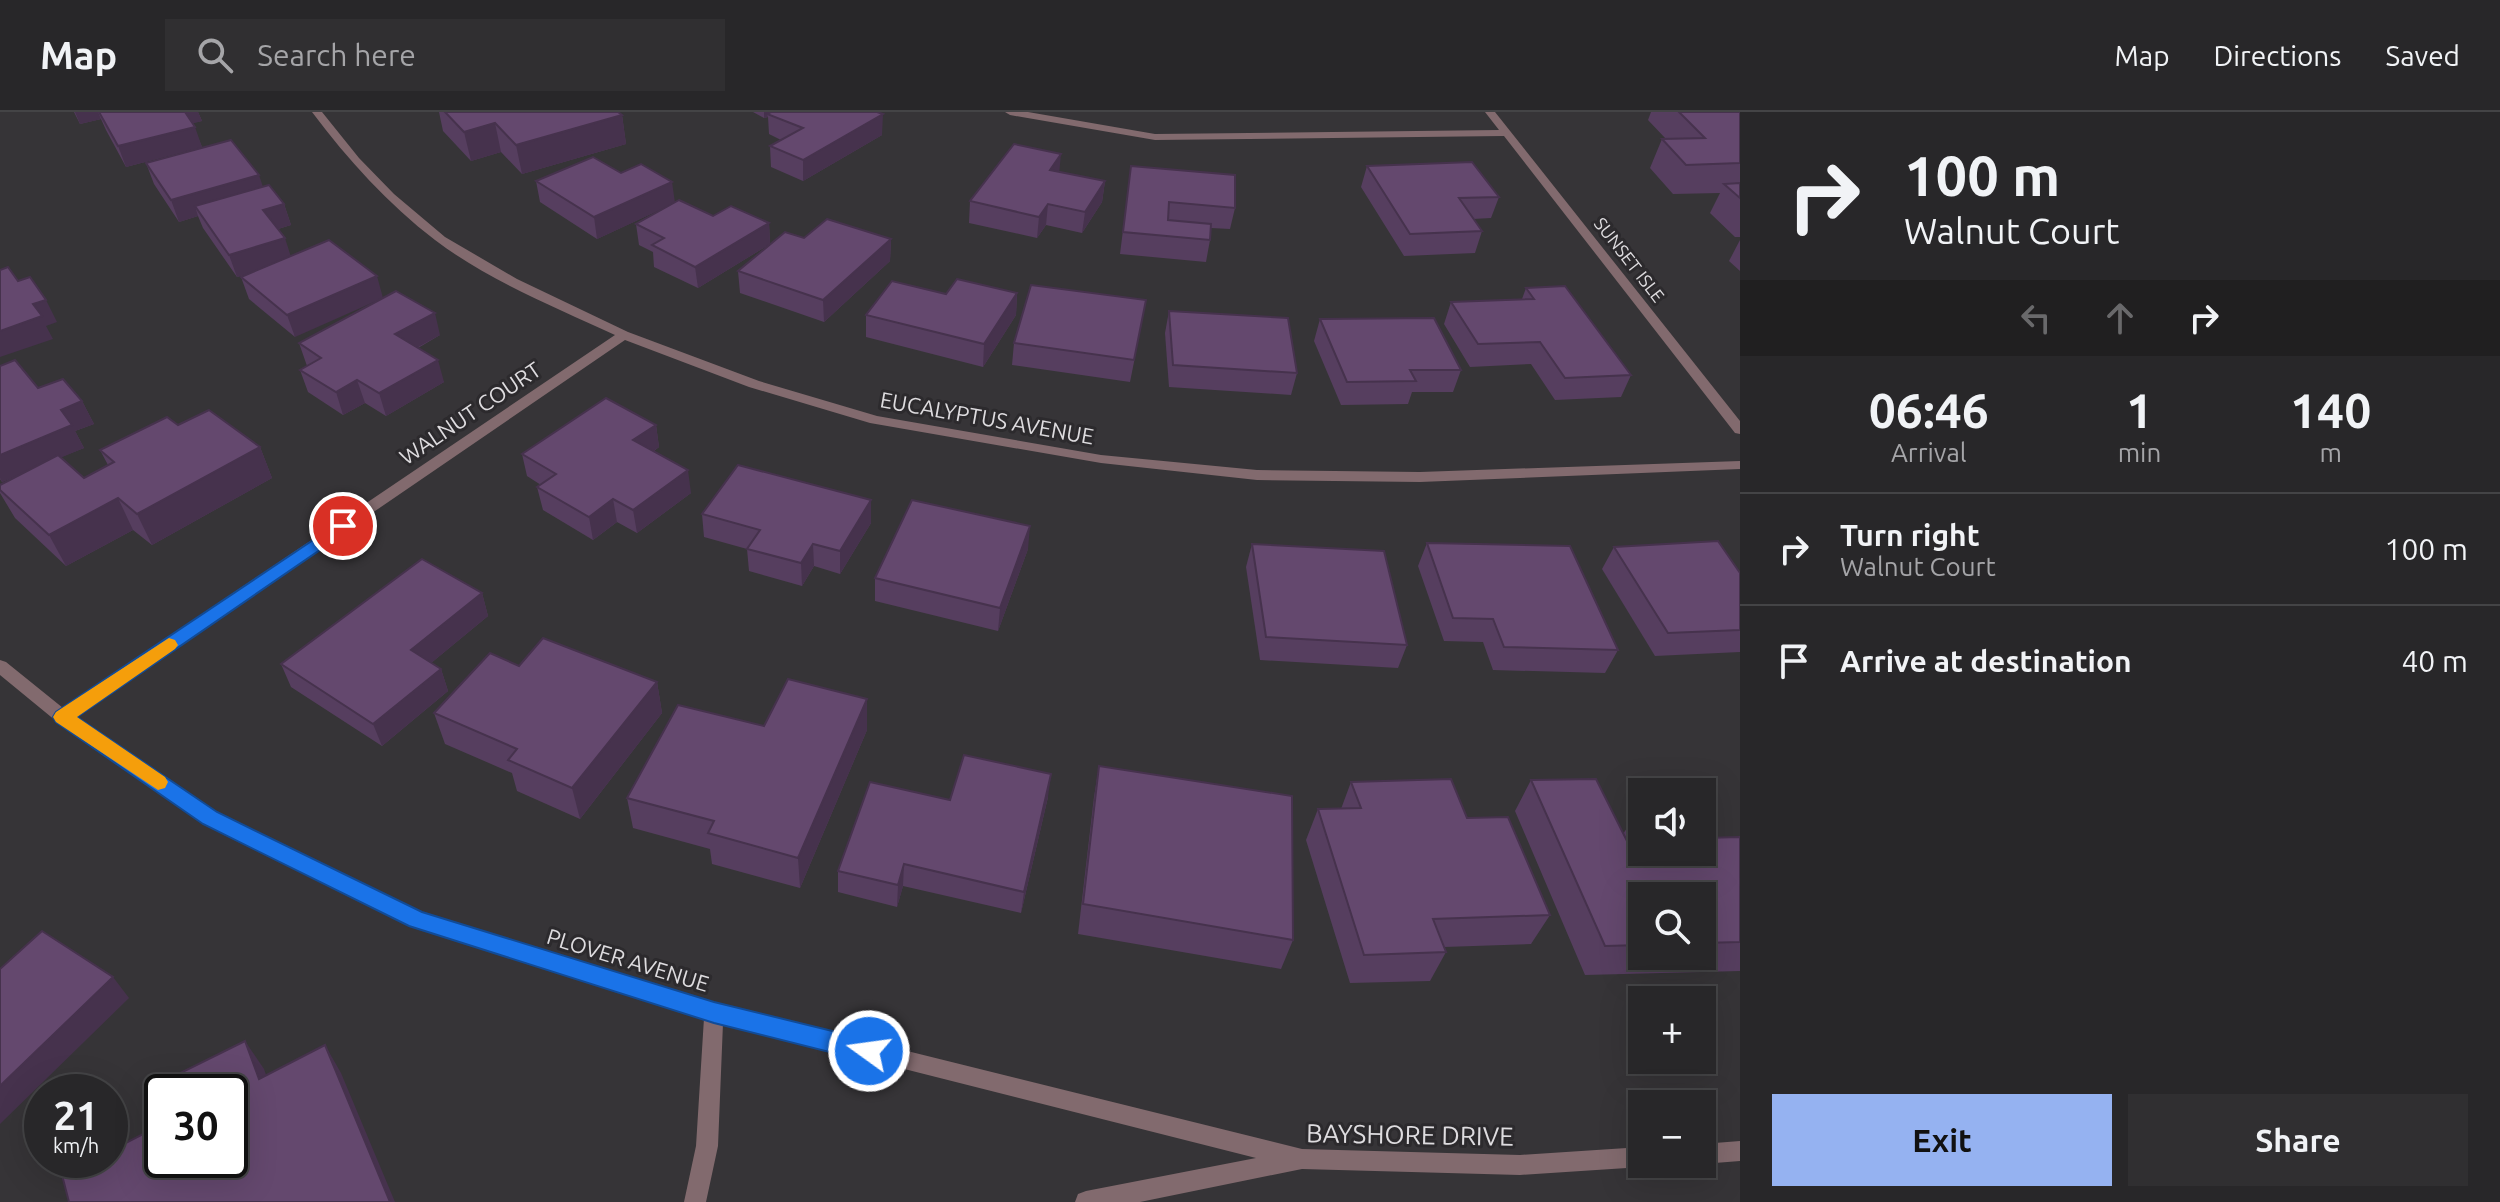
<!DOCTYPE html>
<html lang="en">
<head>
<meta charset="utf-8">
<style>
	body { margin:0; font-family:Ubuntu,sans-serif; background:#302f31; color:#f1f3f6; height:100vh; display:flex; flex-direction:column; font-size:30px; white-space:nowrap }
	* { box-sizing:border-box; margin:0 }
	p { font-size:26px; color:#a5a5a8 }
	.icon { flex:none; width:44px; height:44px; fill:none; stroke:currentColor; stroke-width:2; stroke-linecap:round; stroke-linejoin:round }
	.map { position:relative; flex:1; overflow:hidden }
	.drawer { display:flex; flex-direction:column; background:#282729; width:760px }
	.drawer>* { flex:none }
	.banner { background:#282729; color:#f1f3f6; overflow:hidden }
	.tools { position:absolute; left:1628px; top:666px; display:grid; gap:16px }
	.tools a { display:grid; place-items:center; width:88px; height:88px; border-radius:0px; background:#282729; box-shadow:0 8px 32px #0002,0 0 0 2px #444446; font-size:40px }
	.speed { position:absolute; left:24px; top:962px; display:flex; gap:16px; font-size:40px; font-weight:700; text-align:center }
	.speed>* { display:grid; place-content:center; width:104px; height:104px; border-radius:50%; background:#282729; box-shadow:0 8px 32px #0002,0 0 0 2px #444446; line-height:1 }
	.speed small { font-size:20px; font-weight:400 }
	.speed .limit { border:4px solid #111; border-radius:12px; background:#fff; color:#111 }
	.pin { position:absolute; display:grid; place-items:center; width:68px; height:68px; color:#fff; margin:-34px; border:4px solid #fff; border-radius:50%; box-shadow:0 2px 8px #0007 }
	.me { position:absolute; width:88px; margin:-44px; rotate:284deg; stroke-linejoin:round; filter:drop-shadow(0 0 6px #0008) }
	.turn { display:flex; align-items:center; gap:28px; height:168px; padding:0 32px; font-size:36px }
	.turn .icon { width:104px; height:104px; stroke-width:2.5 }
	.turn b { display:block; font-size:56px; line-height:68px }
	.lanes { display:flex; align-items:center; height:76px; padding:0 32px; background:#0003; justify-content:center; gap:40px; direction:ltr }
	.lanes .off { opacity:.35 }
	.eta { display:flex; justify-content:space-evenly; align-items:center; height:136px; text-align:center }
	.eta b { font-size:48px; font-weight:700; line-height:56px }
	.primary-button { display:flex; gap:16px; margin-top:auto; padding:16px 32px }
	.primary-button a { flex:1; height:92px; border-radius:0px; background:#95b2f1; color:#111; font-size:32px; font-weight:700; line-height:92px; text-align:center }
	.primary-button a+a { background:#302f31; color:#f1f3f6 }
	ul { padding:0; list-style:none }
	li { display:flex; align-items:center; gap:24px; height:112px; padding:0 32px; border-top:2px solid #444446 }
	li div { flex:1 }
	li b { display:block; font-size:30px }
	li em { font-style:normal }
	header { display:flex; align-items:center; gap:48px; box-sizing:border-box; height:112px; padding:0 40px; background:#282729; border-bottom:2px solid #444446 }
	header strong { font-size:38px }
	nav { display:flex; gap:44px; margin-inline-start:auto; font-size:28px }
	.search { width:560px; height:72px; background:#302f31; display:flex; align-items:center; gap:20px; box-sizing:border-box; padding:0 28px; border-radius:0px; color:#a5a5a8; font-size:30px }
	main { display:flex; flex:1; min-height:0 }
	.map>svg:first-child { display:block }
	.lines { fill:none; stroke-linecap:round; stroke-linejoin:round }
	.minor { fill:#826a6e; fill-rule:evenodd }
	.wall { fill:#563e5f; fill-rule:evenodd }
	.shaded-wall { fill:#46324d }
	.building { fill:#64486e; stroke:#46324d; stroke-width:2; fill-rule:evenodd }
	.route { fill:#1a73e8; stroke:#114b97; stroke-width:2 }
	.slow { fill:#f59e0b }
	.labels { text-anchor:middle; stroke-width:6; stroke-linejoin:round; paint-order:stroke }
	.far-street-label { font-size:18px; fill:#dedcdf; stroke:#2c2a2d }
	.street-label { font-size:22px; fill:#dedcdf; stroke:#2c2a2d }
	.near-street-label { font-size:26px; fill:#dedcdf; stroke:#2c2a2d }
</style>
</head>
<body>
<header>
<strong>Map</strong>
<div class="search"><svg class="icon" aria-label="search" viewBox="0 0 24 24"><circle cx="10" cy="10" r="6"/><path d="M15 15l6 6"/></svg>Search here</div>
<nav><a>Map</a><a>Directions</a><a>Saved</a></nav>
</header>
<main>
<div class="map">
<svg width="1740" height="1090" viewBox="0 0 1740 1090">
	<rect width="100%" height="100%" fill="#363437"/>
	<g class="lines">
		<g class="minor">
			<path d="M 312,0 L 322,0 L 359,46 L 394,82 L 445,125 L 517,167 L 628,220 L 759,269 L 877,304 L 1101,343 L 1257,358 L 1420,360 L 1740,349 L 1740,357 L 1420,370 L 1257,368 L 1101,351 L 870,311 L 749,275 L 625,228 L 74,605 L 216,701 L 422,800 L 714,891 L 1302,1037 L 1520,1043 L 1642,1035 L 1642,1052 L 1650,1052 L 1642,1055 L 1520,1063 L 1302,1057 L 1140,1090 L 1075,1090 L 1078,1082 L 1086,1079 L 1256,1046 L 723,911 L 718,1034 L 706,1090 L 684,1090 L 696,1034 L 704,906 L 410,813 L 204,711 L 56,609 L 0,563 L 0,548 L 6,550 L 63,596 L 615,223 C 555,195 489,169 435,128 C 388,92 348,48 312,0 Z"/>
			<polygon points="1005,0 1028,0 1155,22 1499,18 1485,0 1495,0 1740,309 1740,322 1735,321 1504,24 1155,28 1010,3"/>
			<polygon points="1740,1029 1740,1049 1702,1052 1701,1052 1702,1032"/>
		</g>
	</g>
	<g class="wall">
		<polygon points="74,0 198,0 202,9 192,11 202,35 126,55 106,18 101,7 80,12"/>
		<polygon points="439,0 622,3 626,32 522,62 501,40 471,49 443,19"/>
		<polygon points="753,0 877,0 882,23 803,69 771,55 770,34 781,28 769,22 768,5 764,6"/>
		<polygon points="1651,0 1740,0 1740,125 1735,125 1710,101 1720,81 1673,82 1650,56 1662,27 1666,27 1648,8"/>
		<polygon points="146,51 263,75 284,92 291,113 278,117 295,225 249,187 241,165 251,161 237,165 203,116 198,104 179,110 154,72"/>
		<polygon points="1131,54 1235,96 1230,117 1211,116 1210,128 1206,150 1120,142"/>
		<polygon points="1367,54 1499,85 1491,106 1473,107 1482,119 1475,141 1404,144 1361,75"/>
		<polygon points="1059,60 1105,69 1102,90 1082,121 1046,113 1037,126 969,111 970,89"/>
		<polygon points="621,61 675,90 713,104 769,111 770,132 698,176 654,155 653,140 639,133 636,112 670,93 597,127 540,90 536,69"/>
		<polygon points="804,126 891,127 890,149 824,210 740,181 738,159"/>
		<polygon points="1740,128 1740,159 1729,149"/>
		<polygon points="1526,176 1631,263 1621,285 1555,288 1531,252 1470,255 1444,212 1451,190 1522,187"/>
		<polygon points="1017,181 1016,203 983,255 866,225 866,203 946,182"/>
		<polygon points="1169,199 1297,261 1291,283 1169,275 1165,221"/>
		<polygon points="1320,207 1461,258 1453,280 1412,280 1408,292 1341,293 1314,229"/>
		<polygon points="1142,210 1130,270 1012,253 1014,231"/>
		<polygon points="440,223 418,236 444,270 386,304 365,291 343,303 308,280 300,258 307,254 299,231"/>
		<polygon points="0,254 38,276 82,289 94,312 75,319 84,336 61,345 84,366 108,353 100,338 178,313 260,335 272,366 152,433 133,418 66,454 15,406 0,381 0,373 22,362 2,370 0,367"/>
		<polygon points="656,313 659,335 654,339 691,381 637,421 617,410 593,428 543,398 537,375 541,373 527,364 522,342"/>
		<polygon points="702,402 871,411 840,462 814,454 802,474 749,459 747,437 704,425"/>
		<polygon points="1427,431 1618,538 1605,561 1493,558 1483,530 1444,529 1418,454"/>
		<polygon points="1252,432 1407,533 1398,556 1260,548 1246,455"/>
		<polygon points="1614,435 1740,461 1740,540 1655,544 1602,457"/>
		<polygon points="1028,437 998,519 875,489 875,466"/>
		<polygon points="482,481 488,504 431,551 441,557 448,579 382,634 291,575 281,552"/>
		<polygon points="519,554 657,570 662,601 580,707 517,679 512,661 445,632 434,601"/>
		<polygon points="764,614 867,618 800,776 712,752 710,737 633,716 627,686"/>
		<polygon points="1099,654 1293,828 1281,857 1078,822 1094,685"/>
		<path d="M 1531,668 L 1623,722 L 1637,701 L 1642,701 L 1642,740 L 1740,725 L 1740,859 L 1585,863 L 1515,699 ZM 1642,784 L 1702,784 L 1702,844 L 1642,844 Z"/>
		<polygon points="1351,670 1467,706 1550,803 1531,832 1444,835 1446,840 1430,869 1350,871 1306,728 1318,697 1341,697"/>
		<polygon points="1048,685 1021,801 903,774 897,795 838,780 838,759 950,688"/>
	</g>
	<g class="shaded-wall">
		<polygon points="75,0 98,0 101,7 80,12"/>
		<polygon points="183,0 198,0 202,9 187,13"/>
		<polygon points="764,0 780,0 767,2 768,5 764,6"/>
		<polygon points="883,2 882,23 803,69 803,48"/>
		<polygon points="622,3 626,32 522,62 516,33"/>
		<polygon points="495,11 501,40 471,49 464,20"/>
		<polygon points="195,15 202,35 126,55 118,34"/>
		<polygon points="1061,42 1059,63 1050,58"/>
		<polygon points="259,63 266,84 195,94 198,104 179,110 171,88"/>
		<polygon points="1105,69 1102,90 1082,121 1085,100"/>
		<polygon points="672,70 675,91 597,127 594,105"/>
		<polygon points="284,92 291,113 271,119 263,98"/>
		<polygon points="1048,92 1046,113 1037,126 1039,105"/>
		<polygon points="769,111 770,132 698,176 695,155"/>
		<polygon points="285,126 292,148 237,165 229,143"/>
		<polygon points="891,127 890,149 824,210 823,188"/>
		<polygon points="377,164 383,186 295,225 287,203"/>
		<polygon points="1017,181 1016,203 983,255 984,232"/>
		<polygon points="46,188 57,210 46,214 53,227 0,245 0,219 33,192"/>
		<polygon points="435,201 440,223 402,244 395,222"/>
		<polygon points="438,248 444,270 386,304 379,281"/>
		<polygon points="357,268 365,291 343,303 336,280"/>
		<polygon points="82,289 94,312 75,319 84,336 2,370 0,366 0,343 61,298"/>
		<polygon points="656,313 659,335 637,351 633,328"/>
		<polygon points="260,335 272,366 152,433 137,402"/>
		<polygon points="688,358 691,381 637,421 633,398"/>
		<polygon points="118,386 133,418 66,454 49,423"/>
		<polygon points="613,387 617,410 593,428 589,405"/>
		<polygon points="871,388 871,411 840,462 840,439"/>
		<polygon points="1030,414 1028,437 998,519 1000,496"/>
		<polygon points="813,432 814,454 802,474 801,451"/>
		<polygon points="482,481 488,504 419,561 411,538"/>
		<polygon points="441,557 448,579 382,634 373,612"/>
		<polygon points="657,570 662,601 580,707 572,676"/>
		<polygon points="867,587 867,618 800,776 798,746"/>
		<polygon points="1051,662 1048,685 1021,801 1024,780"/>
		<polygon points="904,752 903,774 897,795 898,773"/>
		<polygon points="113,865 129,886 0,1012 0,974"/>
		<polygon points="245,929 264,957 277,994 259,967"/>
		<polygon points="325,933 341,961 395,1090 390,1090"/>
	</g>
	<g class="building">
		<polygon points="99,0 185,0 195,15 118,34"/>
		<polygon points="445,0 618,0 622,3 516,33 495,11 464,20"/>
		<polygon points="771,0 877,0 883,2 803,48 770,34 803,16 767,2"/>
		<polygon points="1679,0 1740,0 1740,51 1686,53 1662,27 1705,26"/>
		<polygon points="231,28 259,63 171,88 146,51"/>
		<polygon points="1014,32 1061,42 1050,58 1105,69 1085,100 1048,92 1039,105 970,89"/>
		<polygon points="593,45 621,61 641,52 672,70 594,105 536,69"/>
		<polygon points="1472,50 1499,85 1459,86 1482,119 1410,122 1367,54"/>
		<polygon points="1131,54 1235,63 1235,96 1169,90 1168,108 1211,112 1210,128 1123,120"/>
		<polygon points="1740,71 1740,86 1724,72"/>
		<polygon points="269,73 284,92 263,98 285,126 229,143 195,94"/>
		<polygon points="679,88 713,104 731,94 769,111 695,155 652,133 664,126 636,112"/>
		<polygon points="827,107 891,127 823,188 738,159 785,120 804,126"/>
		<polygon points="329,128 377,164 287,203 241,165"/>
		<polygon points="8,155 18,169 30,165 46,188 33,192 42,204 0,219 0,158"/>
		<polygon points="957,167 1017,181 984,232 866,203 892,169 946,182"/>
		<polygon points="1031,173 1146,188 1134,248 1014,231"/>
		<polygon points="1565,174 1631,263 1565,266 1540,230 1478,232 1451,190 1534,187 1526,176"/>
		<polygon points="396,179 435,201 395,222 438,248 379,281 357,268 336,280 300,258 321,246 299,231"/>
		<polygon points="1169,199 1288,206 1297,261 1173,253"/>
		<polygon points="1434,206 1461,258 1410,258 1416,269 1347,270 1320,207"/>
		<polygon points="15,248 38,276 63,267 82,289 61,298 72,313 0,343 0,254"/>
		<polygon points="606,286 656,313 633,328 688,358 633,398 613,387 589,405 537,375 556,362 522,342"/>
		<polygon points="209,298 260,335 137,402 118,386 49,423 0,378 0,373 58,343 84,366 114,350 100,338 167,305 178,313"/>
		<polygon points="738,353 871,388 840,439 813,432 801,451 747,437 760,418 702,402"/>
		<polygon points="912,388 1030,414 1000,496 875,466"/>
		<polygon points="1718,429 1740,461 1740,518 1668,521 1614,435"/>
		<polygon points="1427,431 1570,434 1618,538 1504,535 1493,507 1453,506"/>
		<polygon points="1252,432 1384,439 1407,533 1266,525"/>
		<polygon points="422,447 482,481 411,538 441,557 373,612 281,552"/>
		<polygon points="543,526 657,570 572,676 508,648 517,637 434,601 490,541 519,554"/>
		<polygon points="788,567 867,587 798,746 708,721 714,709 627,686 678,593 764,614"/>
		<polygon points="964,643 1051,662 1024,780 904,752 898,773 838,759 870,670 950,688"/>
		<polygon points="1099,654 1292,684 1293,828 1083,792"/>
		<polygon points="1451,667 1467,706 1508,705 1550,803 1433,807 1446,840 1364,843 1318,697 1361,696 1351,670"/>
		<polygon points="1596,667 1629,733 1642,733 1642,740 1702,740 1702,722 1704,726 1740,725 1740,830 1702,831 1702,784 1642,784 1642,833 1605,834 1531,668"/>
		<polygon points="1637,701 1642,701 1642,712"/>
		<polygon points="42,819 113,865 0,974 0,857"/>
		<path d="M 245,929 L 259,967 L 325,933 L 390,1090 L 69,1090 L 62,1063 L 92,1048 L 110,1048 L 110,1039 L 155,1016 L 144,979 ZM 162,980 L 230,980 L 230,1048 L 162,1048 Z"/>
	</g>
	<polygon class="route" points="343,408 349,410 351,414 349,418 77,605 217,700 422,800 714,890 869,928 877,932 880,939 877,946 869,950 714,911 409,814 203,712 56,610 53,605 56,600"/>
	<polygon class="slow" points="169,526 175,528 178,533 175,537 77,605 165,665 168,670 165,676 158,678 56,610 53,605 56,600"/>
	<g class="labels">
		<g class="far-street-label">
			<text transform="translate(1629 148) rotate(52)" y="6">SUNSET ISLE</text>
		</g>
		<g class="street-label">
			<text transform="translate(470 301) rotate(-34)" y="8">WALNUT COURT</text>
			<text transform="translate(987 306) rotate(10)" y="8">EUCALYPTUS AVENUE</text>
			<text transform="translate(628 848) rotate(17)" y="8">PLOVER AVENUE</text>
		</g>
		<g class="near-street-label">
			<text transform="translate(1410 1023) rotate(1)" y="9">BAYSHORE DRIVE</text>
		</g>
	</g>
</svg>
<div class="tools">
<a><svg class="icon" aria-label="sound" viewBox="0 0 24 24"><path d="M4 9h4l5-4v14l-5-4H4zM17 9q2 3 0 6"/></svg></a>
<a><svg class="icon" aria-label="search" viewBox="0 0 24 24"><circle cx="10" cy="10" r="6"/><path d="M15 15l6 6"/></svg></a>
<a>+</a>
<a>−</a>
</div>
<div class="speed"><div>21<small>km/h</small></div><div class="limit">30</div></div>
<div class="pin" style="left:343px;top:414px;background:#d93025"><svg class="icon" aria-label="arrive" viewBox="0 0 24 24"><path d="M6 21V4h12l-3 4 3 4H6"/></svg></div>
<svg class="me" style="left:869px;top:939px" viewBox="-20 -20 40 40"><circle r="17" fill="#1a73e8" stroke="#fff" stroke-width="3"/><path d="M0-11L8 9 0 5-8 9z" fill="#fff"/></svg>
</div>
<section class="drawer">
<div class="banner">
<div class="turn"><svg class="icon" aria-label="right" viewBox="0 0 24 24"><path d="M7 20v-9h11M14 6l5 5-5 5"/></svg><div><b>100 m</b>Walnut Court</div></div>
<div class="lanes"><svg class="icon off" aria-label="left" viewBox="0 0 24 24"><path d="M17 20v-9H6M10 6l-5 5 5 5"/></svg><svg class="icon off" aria-label="ahead" viewBox="0 0 24 24"><path d="M12 20V5M6 11l6-6 6 6"/></svg><svg class="icon" aria-label="right" viewBox="0 0 24 24"><path d="M7 20v-9h11M14 6l5 5-5 5"/></svg></div>
</div>
<div class="eta">
<div><b>06:46</b><p>Arrival</p></div>
<div><b>1</b><p>min</p></div>
<div><b>140</b><p>m</p></div>
</div>
<ul>
<li><svg class="icon" aria-label="right" viewBox="0 0 24 24"><path d="M7 20v-9h11M14 6l5 5-5 5"/></svg><div><b>Turn right</b><p>Walnut Court</p></div><em>100 m</em></li>
<li><svg class="icon" aria-label="arrive" viewBox="0 0 24 24"><path d="M6 21V4h12l-3 4 3 4H6"/></svg><div><b>Arrive at destination</b></div><em>40 m</em></li>
</ul>
<div class="primary-button"><a>Exit</a><a>Share</a></div>
</section>
</main>
</body>
</html>
